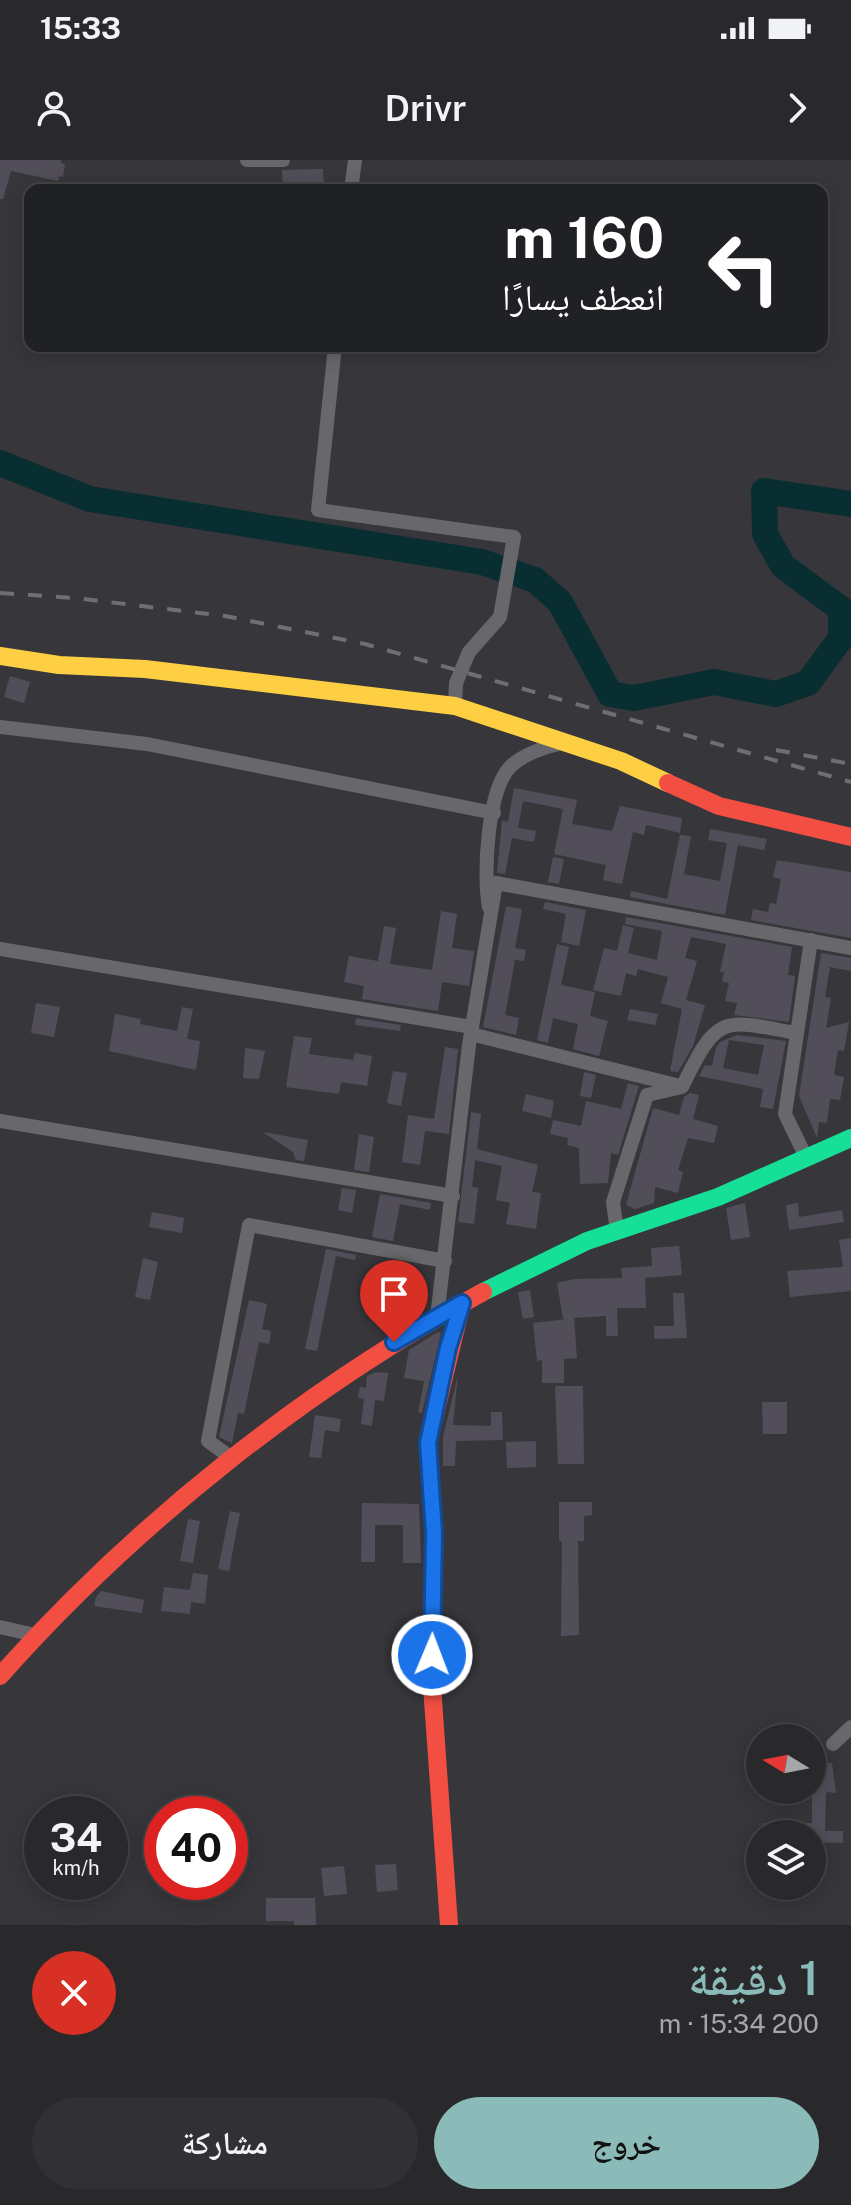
<!DOCTYPE html>
<html lang="ar">
<head>
<meta charset="utf-8">
<style>
	body { margin:0; font-family:"Public Sans","Noto Naskh Arabic",sans-serif; background:#313134; color:#f1f3f6; direction:rtl; height:100vh; display:flex; flex-direction:column; font-size:30px; white-space:nowrap }
	* { box-sizing:border-box; margin:0 }
	p { font-size:26px; color:#a5a6a9 }
	.icon { flex:none; width:44px; height:44px; fill:none; stroke:currentColor; stroke-width:2; stroke-linecap:round; stroke-linejoin:round }
	.map { position:relative; height:1765px; overflow:hidden; direction:ltr }
	.details { display:flex; flex-direction:column; background:#29292c; flex:1 }
	.details>* { flex:none }
	.hud { position:absolute; left:24px; top:24px; width:804px; height:168px; border-radius:16px; box-shadow:0 4px 20px #0003,0 0 0 2px #454548; direction:rtl; background:#202124; color:#fff; overflow:hidden }
	.needle { width:52px; rotate:280deg }
	.buttons { position:absolute; left:746px; top:1564px; display:grid; gap:16px }
	.buttons a { display:grid; place-items:center; width:80px; height:80px; border-radius:50%; background:#29292c; box-shadow:0 4px 20px #0003,0 0 0 2px #454548; font-size:40px }
	.speed { position:absolute; left:24px; top:1636px; display:flex; gap:16px; font-size:40px; font-weight:700; text-align:center }
	.speed>* { display:grid; place-content:center; width:104px; height:104px; border-radius:50%; background:#29292c; box-shadow:0 4px 20px #0003,0 0 0 2px #454548; line-height:1 }
	.speed small { font-size:20px; font-weight:400 }
	.speed .limit { border:12px solid #d22; background:#fff; color:#111 }
	.pin { position:absolute; display:grid; place-items:center; width:68px; height:68px; color:#fff; margin:-82px -34px; border-radius:50% 50% 50% 0; rotate:-45deg; box-shadow:0 0 8px #0007 }
	.pin .icon { rotate:45deg }
	.me { position:absolute; width:88px; margin:-44px; rotate:1deg; stroke-linejoin:round; filter:drop-shadow(0 0 6px #0008) }
	.turn { display:flex; align-items:center; gap:28px; height:168px; padding:0 32px; font-size:36px }
	.turn .icon { width:104px; height:104px; stroke-width:2.5 }
	.turn b { display:block; font-size:56px; line-height:68px }
	.round { display:grid; place-items:center; flex:none; width:84px; height:84px; border-radius:42px; background:#313134 }
	.summary { display:flex; align-items:center; justify-content:space-between; height:136px; padding:0 32px }
	h1 { font-size:48px; font-weight:600; line-height:60px; color:#8bbbb9 }
	.cta { display:flex; gap:16px; margin-top:auto; padding:16px 32px }
	.cta a { flex:1; height:92px; border-radius:48px; background:#8bbbb9; color:#111; font-size:32px; font-weight:600; line-height:92px; text-align:center }
	.cta a+a { background:#313134; color:#f1f3f6 }
	.status { display:flex; justify-content:space-between; align-items:center; height:56px; padding:0 40px; background:#29292c; direction:ltr }
	.status svg { height:22px; fill:currentColor }
	header { display:flex; justify-content:space-between; align-items:center; height:104px; padding:0 32px; background:#29292c; font-size:36px; font-weight:600 }
	.map>svg:first-child { display:block }
	.lines { fill:none; stroke-linecap:round; stroke-linejoin:round }
	.river { stroke:#082e31; stroke-width:26 }
	.building { fill:#524e59; fill-rule:evenodd }
	.street { stroke:#68686c; stroke-width:14 }
	.fast { stroke:#16e098; stroke-width:18 }
	.slow { stroke:#ffcf43; stroke-width:18 }
	.jam { stroke:#f24e42; stroke-width:18 }
	.rail { stroke:#6f6f71; stroke-width:4; stroke-dasharray:14 14; stroke-linecap:butt }
	.route-casing { stroke:#114b97; stroke-width:20 }
	.route { stroke:#1a73e8; stroke-width:14 }
</style>
</head>
<body>
<div class="status"><b>15:33</b><svg viewBox="0 0 49 12"><path d="M0 12V9h3v3zM5 12V6h3v6zM10 12V3h3v9zM15 12V0h3v12zM26 1h20v11H26zM47 4h2v5h-2z"/></svg></div>
<header><svg class="icon" aria-label="forward" viewBox="0 0 24 24"><path d="M9 5l7 7-7 7"/></svg>Drivr<svg class="icon" aria-label="person" viewBox="0 0 24 24"><circle cx="12" cy="8" r="4"/><path d="M4 21q1-7 8-7t8 7"/></svg></header>
<div class="map">
<svg width="851" height="1765" viewBox="0 0 851 1765">
	<rect width="100%" height="100%" fill="#37373b"/>
	<g class="lines">
		<polyline class="river" points="0,303 90,339 482,402 535,420 560,442 610,534 634,538 714,522 776,534 808,523 841,478 841,449 783,406 765,374 764,331 851,344"/>
	</g>
	<g class="building">
		<polygon points="0,0 61,0 61,3 65,4 63,17 59,16 58,21 11,11 3,39 0,39"/>
		<polygon points="323,9 324,30 283,30 282,10"/>
		<polygon points="10,516 30,522 24,543 4,537"/>
		<polygon points="514,628 577,640 572,664 612,671 620,646 682,658 680,673 646,665 644,675 633,672 622,724 603,720 606,705 554,694 563,649 523,641 518,668 536,671 534,682 512,678 505,714 497,713 502,660 508,662"/>
		<polygon points="710,669 767,679 764,690 738,685 725,755 630,737 631,731 667,739 680,675 691,676 684,714 720,721 727,683 708,680"/>
		<polygon points="553,697 564,699 559,724 548,722"/>
		<polygon points="777,700 851,712 851,778 751,760 753,749 768,752 770,743 776,744 781,719 773,717"/>
		<polygon points="545,742 586,750 579,786 561,782 566,754 543,749"/>
		<polygon points="506,746 522,749 515,788 526,790 524,801 515,800 505,855 519,858 516,875 483,867"/>
		<polygon points="441,751 457,754 452,788 474,791 469,826 442,822 438,851 362,839 364,826 344,822 349,796 378,801 384,766 396,768 390,804 432,810"/>
		<polygon points="626,757 792,787 788,815 795,816 789,862 734,855 737,843 725,841 729,823 722,822 724,812 720,812 726,784 691,777 685,798 697,801 686,840 705,845 693,886 678,912 670,911 682,849 661,843 668,817 638,809 636,816 626,813 621,836 593,830 604,788 617,791 623,765 634,768 628,793 657,800 662,771 625,764"/>
		<polygon points="557,784 569,787 561,825 595,832 590,856 608,861 599,896 573,889 578,864 553,858 548,883 537,880"/>
		<polygon points="821,793 851,798 851,811 830,807 825,837 831,838 826,868 849,862 844,891 838,890 834,915 844,917 840,940 830,939 827,963 819,962 817,978 799,936"/>
		<polygon points="36,843 60,847 54,877 31,873"/>
		<polygon points="182,847 193,849 187,879 200,881 196,910 109,891 115,854 141,859 140,864 177,871"/>
		<polygon points="630,849 658,854 655,865 627,860"/>
		<polygon points="356,858 401,865 400,871 355,865"/>
		<path d="M 737,875 L 786,881 L 773,949 L 760,947 L 763,929 L 699,916 L 705,905 L 712,906 L 716,888 L 720,882 ZM 729,880 L 764,885 L 758,915 L 723,908 Z"/>
		<polygon points="294,876 312,878 309,894 353,900 355,893 372,896 367,926 341,922 339,934 286,927"/>
		<polygon points="445,887 458,889 449,974 425,971 420,1005 402,1002 408,955 434,959"/>
		<polygon points="245,888 265,891 259,919 243,918"/>
		<polygon points="393,911 407,913 401,946 387,943"/>
		<polygon points="584,912 596,915 591,938 580,936"/>
		<polygon points="628,923 639,926 618,995 611,993 608,1023 580,1024 579,988 567,985 568,978 550,974 553,960 581,966 586,941 621,949"/>
		<polygon points="690,933 699,935 693,959 718,966 714,983 688,978 678,1010 683,1012 678,1033 655,1027 654,1043 635,1049 626,1045 653,948 679,955 684,937"/>
		<polygon points="526,934 554,941 551,958 522,951"/>
		<polygon points="471,952 481,954 477,989 538,1005 532,1032 541,1033 536,1069 506,1064 510,1043 496,1040 502,1006 475,1000 472,1027 478,1028 474,1064 458,1062"/>
		<polygon points="263,972 308,980 304,1001 296,1000 293,992"/>
		<polygon points="359,974 374,977 369,1012 354,1010"/>
		<polygon points="342,1028 356,1030 352,1053 338,1050"/>
		<polygon points="380,1034 431,1043 430,1050 400,1044 393,1081 372,1077"/>
		<polygon points="745,1043 750,1077 731,1080 726,1048"/>
		<polygon points="798,1043 799,1057 842,1050 844,1062 789,1070 786,1045"/>
		<polygon points="152,1052 184,1058 182,1073 149,1067"/>
		<polygon points="851,1078 851,1131 790,1137 787,1111 843,1107 839,1080"/>
		<polygon points="679,1086 682,1115 645,1118 646,1148 617,1148 618,1176 606,1176 606,1156 574,1158 577,1198 564,1199 564,1223 542,1223 542,1200 537,1201 533,1163 568,1159 563,1159 557,1123 575,1119 622,1118 621,1108 652,1106 651,1088"/>
		<polygon points="326,1089 356,1095 355,1100 336,1096 317,1191 305,1189"/>
		<polygon points="143,1098 158,1102 150,1140 135,1137"/>
		<polygon points="530,1130 534,1157 523,1159 518,1132"/>
		<polygon points="673,1133 684,1133 687,1178 654,1179 654,1166 674,1166"/>
		<polygon points="249,1140 267,1144 262,1169 271,1171 269,1184 259,1182 244,1254 238,1253 232,1283 219,1277"/>
		<polygon points="438,1172 441,1173 422,1253 418,1252 424,1221 404,1218 409,1190"/>
		<polygon points="376,1212 388,1213 384,1241 375,1240 372,1266 361,1264 364,1239 358,1238 360,1227 366,1228 367,1216"/>
		<polygon points="458,1215 453,1265 491,1266 491,1252 502,1252 503,1280 456,1281 455,1306 443,1306 443,1277"/>
		<polygon points="555,1226 583,1226 584,1304 558,1304"/>
		<polygon points="762,1242 787,1242 787,1274 763,1274"/>
		<polygon points="315,1255 341,1259 339,1272 325,1270 321,1298 309,1297"/>
		<polygon points="536,1281 536,1307 507,1308 506,1282"/>
		<polygon points="559,1342 592,1342 592,1355 584,1356 584,1381 578,1381 579,1475 561,1476 562,1381 559,1381"/>
		<polygon points="362,1343 419,1344 421,1403 403,1403 403,1365 375,1365 375,1402 361,1402"/>
		<polygon points="230,1351 240,1353 229,1411 218,1409"/>
		<polygon points="188,1359 200,1361 193,1403 180,1401"/>
		<polygon points="193,1413 208,1415 205,1444 191,1442 190,1454 161,1451 164,1427 190,1430"/>
		<polygon points="101,1431 144,1440 142,1453 94,1446 96,1437"/>
		<polygon points="832,1603 836,1633 826,1632 825,1671 843,1671 843,1683 812,1682 812,1674 763,1674 763,1663 812,1663 812,1604"/>
		<polygon points="396,1704 398,1730 377,1732 375,1705"/>
		<polygon points="344,1706 347,1734 324,1736 321,1708"/>
		<polygon points="266,1738 315,1738 316,1765 294,1765 294,1761 266,1761"/>
	</g>
	<g class="lines">
		<g class="street">
			<polyline points="247,0 283,0"/>
			<polyline points="351,30 355,0"/>
			<polyline points="335,186 318,350 514,377 500,457 469,492 456,523 455,546"/>
			<polyline points="0,567 147,584 494,653"/>
			<path d="M 489,747 C 483,716 487,629 511,606 C 525,593 545,587 563,583"/>
			<polyline points="0,789 472,867"/>
			<polyline points="471,874 680,926"/>
			<polyline points="0,961 453,1036"/>
			<polyline points="805,995 785,954 811,780"/>
			<path d="M 617,1071 L 613,1042 L 647,935 L 682,927 C 717,856 720,858 795,873"/>
			<polyline points="437,1157 469,885 496,723 851,788"/>
			<polyline points="233,1299 208,1281 249,1065 445,1101"/>
			<polyline points="0,1467 35,1475"/>
			<polyline points="833,1584 851,1567"/>
		</g>
		<polyline class="fast" points="483,1132 587,1081 718,1037 851,978"/>
		<polyline class="slow" points="0,496 59,505 145,509 455,546 621,601 668,623"/>
		<g class="jam">
			<polyline points="668,623 719,646 851,677"/>
			<path d="M 0,1516 C 135,1364 305,1229 483,1132"/>
			<polyline points="449,1765 432,1526 434,1373 428,1283 462,1143"/>
		</g>
		<g class="rail">
			<polyline points="0,433 75,438 225,456 365,484 851,622"/>
			<polyline points="776,590 851,604"/>
		</g>
	</g>
	<g class="lines">
		<defs>
			<polyline id="route" points="394,1182 462,1143 448,1188 428,1283 434,1373 432,1495"/>
		</defs>
		<use href="#route" class="route-casing"/>
		<use href="#route" class="route"/>
	</g>
</svg>
<div class="buttons">
<a><svg class="needle" viewBox="-14 -14 28 28"><path d="M0-13l5 13h-10z" fill="#e53935"/><path d="M0 13l5-13h-10z" fill="#a5a6a9"/></svg></a>
<a><svg class="icon" aria-label="layers" viewBox="0 0 24 24"><path d="M12 4l9 5-9 5-9-5zM3 14l9 5 9-5"/></svg></a>
</div>
<div class="speed"><div>34<small>km/h</small></div><div class="limit">40</div></div>
<div class="pin" style="left:394px;top:1182px;background:#d93025"><svg class="icon" aria-label="arrive" viewBox="0 0 24 24"><path d="M6 21V4h12l-3 4 3 4H6"/></svg></div>
<svg class="me" style="left:432px;top:1495px" viewBox="-20 -20 40 40"><circle r="17" fill="#1a73e8" stroke="#fff" stroke-width="3"/><path d="M0-11L8 9 0 5-8 9z" fill="#fff"/></svg>
<div class="hud">
<div class="turn"><svg class="icon" aria-label="left" viewBox="0 0 24 24"><path d="M17 20v-9H6M10 6l-5 5 5 5"/></svg><div><b>160 m</b>انعطف يسارًا</div></div>
</div>
</div>
<section class="details">
<div class="summary"><div><h1>1 دقيقة</h1><p>200 m · 15:34</p></div><a class="round" style="background:#d93025;color:#fff"><svg class="icon" aria-label="close" viewBox="0 0 24 24"><path d="M6 6l12 12M18 6L6 18"/></svg></a></div>
<div class="cta"><a>خروج</a><a>مشاركة</a></div>
</section>
</body>
</html>
